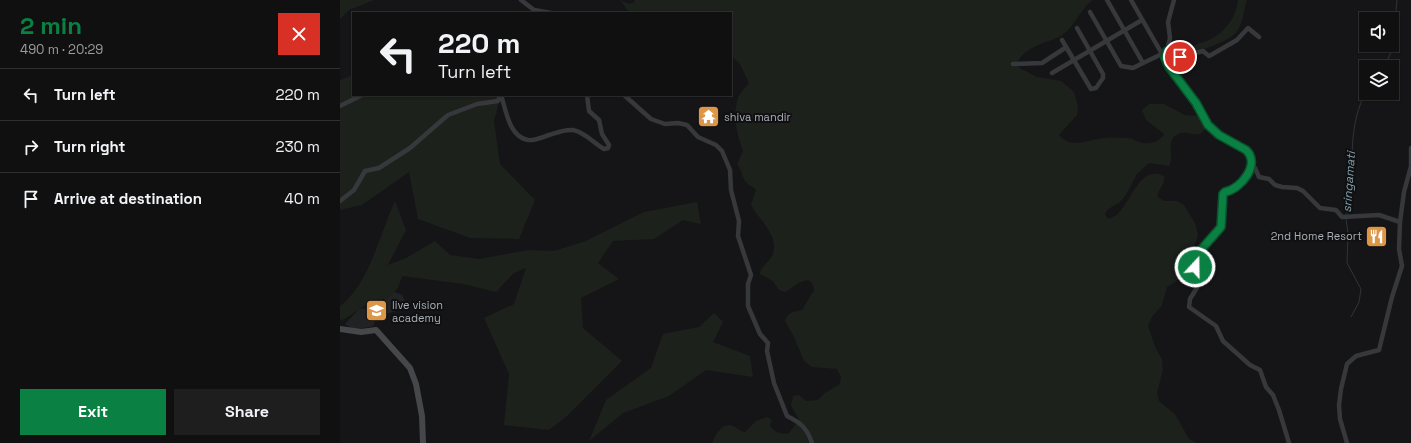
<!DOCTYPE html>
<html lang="en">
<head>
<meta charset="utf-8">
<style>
	body { margin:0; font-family:"Space Grotesk",sans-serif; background:#1e1e1f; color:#f1f3f6; height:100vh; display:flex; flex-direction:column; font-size:15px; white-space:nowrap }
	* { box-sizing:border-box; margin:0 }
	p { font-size:13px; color:#9c9d9f }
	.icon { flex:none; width:22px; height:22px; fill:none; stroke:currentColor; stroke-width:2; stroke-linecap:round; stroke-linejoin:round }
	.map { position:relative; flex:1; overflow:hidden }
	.panel { display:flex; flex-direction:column; background:#101011; width:340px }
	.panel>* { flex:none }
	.guide { position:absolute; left:12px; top:12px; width:380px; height:84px; border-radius:0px; box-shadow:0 1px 3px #0004,0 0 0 1px #303031; background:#101011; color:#f1f3f6; overflow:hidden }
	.controls { position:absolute; left:1019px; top:12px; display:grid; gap:8px }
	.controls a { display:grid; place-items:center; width:40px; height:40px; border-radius:0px; background:#101011; box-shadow:0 1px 3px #0004,0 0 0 1px #303031; font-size:20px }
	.pin { position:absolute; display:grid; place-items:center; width:34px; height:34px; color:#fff; margin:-17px; border:2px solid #fff; border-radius:50%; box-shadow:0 1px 4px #0007 }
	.me { position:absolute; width:44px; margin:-22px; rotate:21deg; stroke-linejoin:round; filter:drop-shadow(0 0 3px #0008) }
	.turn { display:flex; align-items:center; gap:14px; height:84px; padding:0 20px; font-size:18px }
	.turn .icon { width:52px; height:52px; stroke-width:2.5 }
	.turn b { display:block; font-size:28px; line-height:34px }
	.round { display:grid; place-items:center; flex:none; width:42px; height:42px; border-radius:0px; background:#1e1e1f }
	.summary { display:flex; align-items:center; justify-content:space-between; height:68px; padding:0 20px }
	h1 { font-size:24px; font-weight:700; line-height:30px; color:#0b8043 }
	.cta { display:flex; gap:8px; margin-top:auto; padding:8px 20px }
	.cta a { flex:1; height:46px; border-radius:0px; background:#0b8043; color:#fff; font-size:16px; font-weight:700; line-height:46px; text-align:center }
	.cta a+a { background:#1e1e1f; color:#f1f3f6 }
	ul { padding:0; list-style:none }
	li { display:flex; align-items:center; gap:12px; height:52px; padding:0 20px; border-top:1px solid #303031 }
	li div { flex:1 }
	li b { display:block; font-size:15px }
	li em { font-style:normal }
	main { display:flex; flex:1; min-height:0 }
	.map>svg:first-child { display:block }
	.built { fill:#212223 }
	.green { fill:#1c211c }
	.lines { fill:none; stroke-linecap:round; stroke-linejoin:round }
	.stream { stroke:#2d3539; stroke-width:1 }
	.street { stroke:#37383b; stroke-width:4.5 }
	.secondary { stroke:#45474b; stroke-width:6 }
	.route-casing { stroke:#07532c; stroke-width:10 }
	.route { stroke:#0b8043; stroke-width:7 }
	.labels { text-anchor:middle; stroke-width:4; stroke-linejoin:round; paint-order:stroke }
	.poi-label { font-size:11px; fill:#a8aeb5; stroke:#101012; text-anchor:start }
	.water-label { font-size:12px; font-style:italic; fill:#839fac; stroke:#101012 }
</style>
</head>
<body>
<main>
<section class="panel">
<div class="summary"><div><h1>2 min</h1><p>490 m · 20:29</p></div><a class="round" style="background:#d93025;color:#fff"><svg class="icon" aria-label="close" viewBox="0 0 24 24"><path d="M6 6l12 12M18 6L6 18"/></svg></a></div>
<ul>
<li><svg class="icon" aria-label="left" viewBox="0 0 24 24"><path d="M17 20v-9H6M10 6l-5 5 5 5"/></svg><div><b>Turn left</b></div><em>220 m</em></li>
<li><svg class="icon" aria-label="right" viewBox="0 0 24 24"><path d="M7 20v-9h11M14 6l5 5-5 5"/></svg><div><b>Turn right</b></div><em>230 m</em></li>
<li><svg class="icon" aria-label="arrive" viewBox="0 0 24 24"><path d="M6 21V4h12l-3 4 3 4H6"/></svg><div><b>Arrive at destination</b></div><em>40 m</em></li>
</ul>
<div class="cta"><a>Exit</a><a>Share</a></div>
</section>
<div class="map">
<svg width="1071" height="443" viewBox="0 0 1071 443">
	<rect width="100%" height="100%" fill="#151517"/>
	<polygon class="built" points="53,291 62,295 68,307 37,317 33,326 14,330 5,324 19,309 37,307"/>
	<g class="green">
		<polygon points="0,0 34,0 9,10 0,19"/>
		<path d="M 280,0 L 289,4 L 295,2 L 294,0 L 753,0 C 739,10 734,29 719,37 C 706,43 677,49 678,67 L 697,77 L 721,81 L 734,92 L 738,106 L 737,115 L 719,135 C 731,150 749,139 765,138 C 771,137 779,138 786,138 C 793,137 800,145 809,143 C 816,143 821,139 824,134 L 806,120 L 802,110 L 809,104 L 824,104 L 845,115 L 860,116 L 865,122 L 865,129 L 860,134 C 853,135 847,132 841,133 C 824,137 835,155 829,166 L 809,163 L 797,174 L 786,195 L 780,202 L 767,210 L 765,214 L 768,219 C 790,216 795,162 824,176 C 826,185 817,189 818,197 L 824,201 L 837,201 L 844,205 L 855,223 L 858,235 L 852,254 L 840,259 L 837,263 C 837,277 843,279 827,287 L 822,305 L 812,317 L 808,326 L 816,349 L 822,359 L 823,370 L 817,393 L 819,401 L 835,414 L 849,439 L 857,443 L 372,443 C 375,435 383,421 393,426 C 398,428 400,431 405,432 L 416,421 L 427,417 L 432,420 L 430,425 C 433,432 442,435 449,433 L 459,420 L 451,405 L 453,396 L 459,395 L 466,401 L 478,400 L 485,393 L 500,384 L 501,377 L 497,369 L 472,367 L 464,361 L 453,335 L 445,321 C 448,312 453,312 462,310 L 474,290 C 472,268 451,290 445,292 L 439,290 L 433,281 L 420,274 C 421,266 428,263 432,256 C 441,237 419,220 411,205 L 416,190 C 413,186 409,186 406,182 C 402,177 401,169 397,164 L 403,151 C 397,132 392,118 398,98 C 400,92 406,88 409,83 L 400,64 L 391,56 L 391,13 L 290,13 Z"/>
		<path d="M 898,0 L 907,0 C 904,9 903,22 898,30 C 890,42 858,52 844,54 C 850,44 861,44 871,39 C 886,31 896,17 898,0 Z"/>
		<polygon points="13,75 13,95 161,95 154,121 160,164 195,200 179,239 130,238 78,219 69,172 22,205 0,210 0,80"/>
		<path d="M 55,201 L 66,230 L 48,265 L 66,258 L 95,241 L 110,255 L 139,259 L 188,250 L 214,251 L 246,241 L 304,212 L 357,202 L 361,224 L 343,220 L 314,239 L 273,241 L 258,263 L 279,279 L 241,298 L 243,328 L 282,361 L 227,416 L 209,430 L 164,425 L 169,374 L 144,318 L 174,304 L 186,268 L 174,273 L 156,292 L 123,284 L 62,276 L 58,288 L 47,299 L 34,300 L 3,320 L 0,319 L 0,306 C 29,285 40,233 55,201 Z"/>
		<polygon points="374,313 383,322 373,342 410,356 413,377 366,370 329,396 283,413 249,441 266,400 311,368 323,334 359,327"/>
	</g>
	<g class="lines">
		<g class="stream">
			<polyline points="1044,67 1055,44 1054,31 1057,0"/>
			<path d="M 1007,214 C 1007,206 1010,198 1011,189 C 1013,156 1009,123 1026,92"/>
			<polyline points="1006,219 1008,233 1007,263 1021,289 1019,302 1011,317"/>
		</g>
		<g class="street">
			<polyline points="181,0 194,10 211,13"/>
			<polyline points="767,0 803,63 822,54"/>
			<polyline points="791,0 822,54 827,51 839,57 863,51 869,56 871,55 897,40 908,28 919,37"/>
			<polyline points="834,0 828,22 830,38 825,58 829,67 856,103 868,125 883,137 903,147 908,152 910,157 911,166 902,182 892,190 885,192 883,194 881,227 852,260 855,267 863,278 850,299 849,307 876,326 883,341 910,365 920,370 926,387 933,395 939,410 949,443"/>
			<polyline points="750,12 781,66 793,68 803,63"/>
			<polyline points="722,40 751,89 756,88 763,78 763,74 737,28"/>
			<polyline points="673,64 702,63 725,48"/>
			<polyline points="712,73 802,20"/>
			<path d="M 161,95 C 166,110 169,137 188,140 C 194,141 203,137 209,135 C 216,133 224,129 233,130 C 245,132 253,143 264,149 L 268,148 L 269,145 L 262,134 L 259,120 L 249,111 L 247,95"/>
			<path d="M 284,95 L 311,119 L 325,124 L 338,123 L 347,125 L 358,137 L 376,145 L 382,151 L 390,170 L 391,190 L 399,221 L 398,236 L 411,275 L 408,284 L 408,306 L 420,334 L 428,343 L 427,351 L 434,383 L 447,416 C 461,423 467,428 472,443"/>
			<polyline points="0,106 22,95"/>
			<polyline points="911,166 915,168 919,177 929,179 935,185 942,187 957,188 963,191 980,208 996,210 1002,217 1039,215 1060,222"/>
			<polyline points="0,201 14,190 25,171 39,168 70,148 108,115 137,104 158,101 160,95"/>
			<polyline points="1007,443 1000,419 999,405 1001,389 1007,364 1016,356 1039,350 1052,297 1062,266 1059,249 1060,222 1064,192 1071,166 1071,148"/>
		</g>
		<polyline class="secondary" points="0,329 21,332 36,330 70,368 76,384 82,416 83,443"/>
	</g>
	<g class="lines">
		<defs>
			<path id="route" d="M 840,57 L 827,51 L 825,58 L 829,67 L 856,103 L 868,125 L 879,135 L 906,150 C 921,164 901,189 885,192 L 883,194 L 881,227 L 852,260 L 855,267"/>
		</defs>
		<use href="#route" class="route-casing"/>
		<use href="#route" class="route"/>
	</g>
	<defs>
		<symbol id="temple-square" viewBox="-11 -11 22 22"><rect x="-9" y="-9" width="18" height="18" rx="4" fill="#dd9547" stroke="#101012"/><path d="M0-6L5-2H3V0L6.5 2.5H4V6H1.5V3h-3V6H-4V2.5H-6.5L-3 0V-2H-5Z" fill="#fff"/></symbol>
		<symbol id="restaurant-square" viewBox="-11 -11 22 22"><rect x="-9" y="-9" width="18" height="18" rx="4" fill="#dd9547" stroke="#101012"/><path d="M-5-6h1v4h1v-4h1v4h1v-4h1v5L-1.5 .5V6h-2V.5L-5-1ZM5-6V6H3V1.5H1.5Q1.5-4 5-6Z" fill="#fff"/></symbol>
		<symbol id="school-square" viewBox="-11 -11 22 22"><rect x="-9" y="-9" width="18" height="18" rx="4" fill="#dd9547" stroke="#101012"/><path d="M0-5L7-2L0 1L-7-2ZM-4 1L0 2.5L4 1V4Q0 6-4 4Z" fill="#fff"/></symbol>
	</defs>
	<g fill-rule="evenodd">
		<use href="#temple-square" x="356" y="104" width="25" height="25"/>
		<use href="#restaurant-square" x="1024" y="224" width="25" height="25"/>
		<use href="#school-square" x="24" y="298" width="25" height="25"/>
	</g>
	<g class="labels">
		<g class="poi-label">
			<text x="384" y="121">shiva mandir</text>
			<text x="1022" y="240" text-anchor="end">2nd Home Resort</text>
			<text x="52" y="309">live vision<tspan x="52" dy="13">academy</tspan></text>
		</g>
		<g class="water-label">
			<text transform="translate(1009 182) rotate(-86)" y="4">sringamati</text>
		</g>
	</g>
</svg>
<div class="controls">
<a><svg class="icon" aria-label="sound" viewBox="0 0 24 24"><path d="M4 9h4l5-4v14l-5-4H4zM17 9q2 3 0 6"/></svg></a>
<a><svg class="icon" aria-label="layers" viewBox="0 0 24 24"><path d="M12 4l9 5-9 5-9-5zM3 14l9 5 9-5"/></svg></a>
</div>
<div class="pin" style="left:840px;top:57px;background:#d93025"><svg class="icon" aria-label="arrive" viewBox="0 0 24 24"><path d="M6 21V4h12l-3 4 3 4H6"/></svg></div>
<svg class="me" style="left:855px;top:267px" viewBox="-20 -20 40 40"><circle r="17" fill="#0b8043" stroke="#fff" stroke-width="3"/><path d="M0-11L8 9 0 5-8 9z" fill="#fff"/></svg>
<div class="guide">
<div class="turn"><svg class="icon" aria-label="left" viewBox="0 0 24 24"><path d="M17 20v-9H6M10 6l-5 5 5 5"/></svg><div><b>220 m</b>Turn left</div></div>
</div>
</div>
</main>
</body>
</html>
